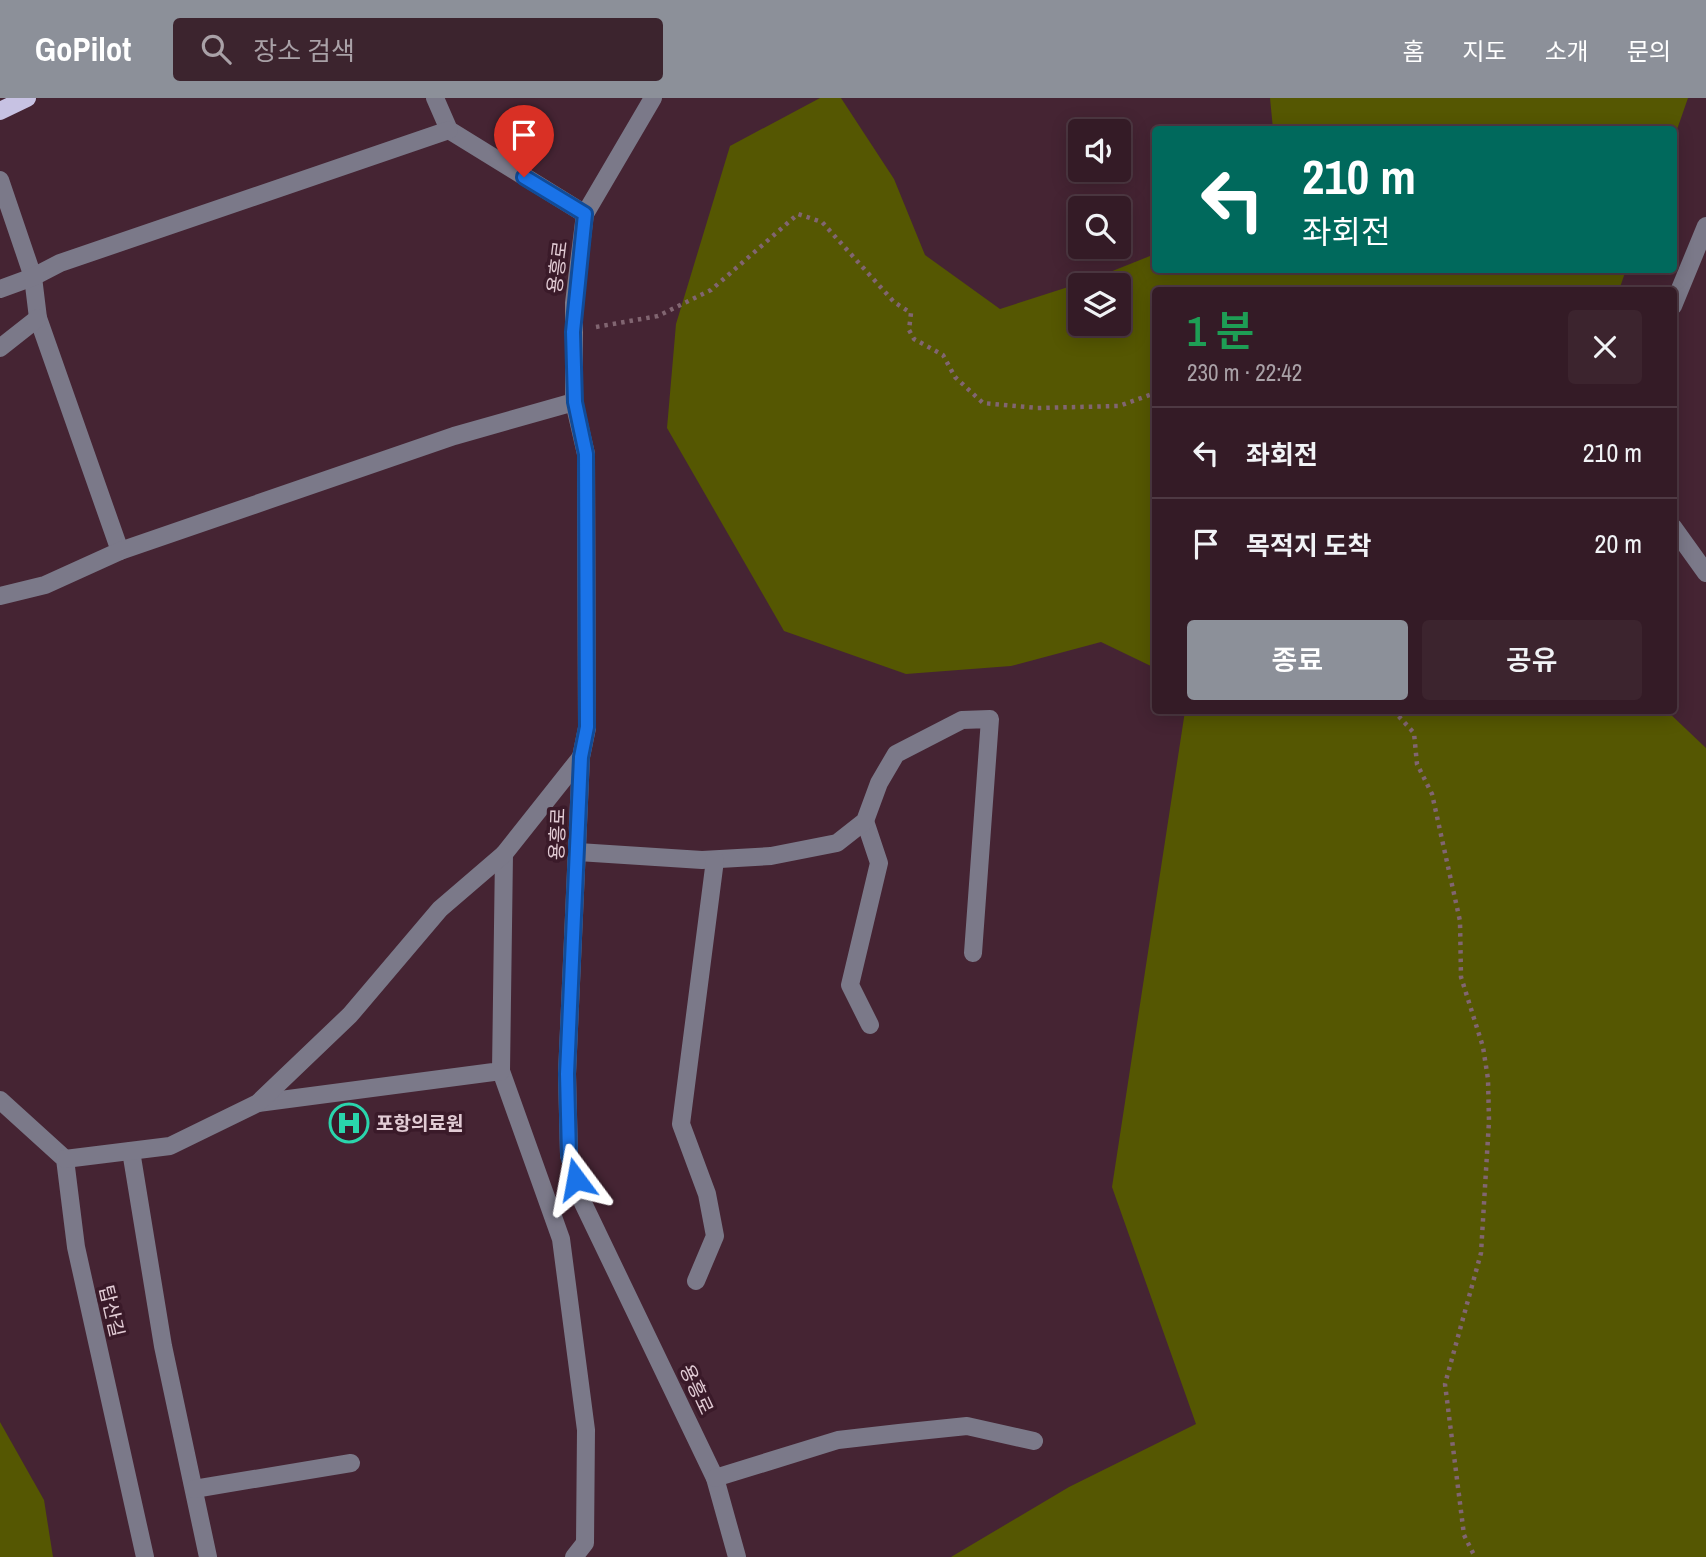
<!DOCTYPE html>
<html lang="ko">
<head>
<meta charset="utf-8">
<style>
	body { margin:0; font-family:"Archivo Narrow","Noto Sans KR",sans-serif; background:#3c242e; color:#f1f3f6; height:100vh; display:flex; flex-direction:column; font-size:26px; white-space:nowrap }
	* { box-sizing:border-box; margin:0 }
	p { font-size:23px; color:#a9a1a7 }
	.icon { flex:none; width:38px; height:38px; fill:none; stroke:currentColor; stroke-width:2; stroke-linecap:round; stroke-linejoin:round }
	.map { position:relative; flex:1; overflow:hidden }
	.details { position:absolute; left:1152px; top:189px; width:525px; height:427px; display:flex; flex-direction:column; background:#341b26; border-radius:7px; box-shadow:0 4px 18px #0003,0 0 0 2px #4e3943 }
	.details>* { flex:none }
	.top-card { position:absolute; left:1152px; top:28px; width:525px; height:147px; border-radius:7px; box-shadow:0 4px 18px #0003,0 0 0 2px #4e3943; background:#00695c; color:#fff; overflow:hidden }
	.fabs { position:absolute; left:1068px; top:21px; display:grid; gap:14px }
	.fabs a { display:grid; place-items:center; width:63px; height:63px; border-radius:7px; background:#341b26; box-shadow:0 4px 18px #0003,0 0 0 2px #4e3943; font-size:35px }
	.pin { position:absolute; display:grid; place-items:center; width:60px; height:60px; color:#fff; margin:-72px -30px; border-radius:50% 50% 50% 0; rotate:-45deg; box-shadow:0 0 7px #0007 }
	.pin .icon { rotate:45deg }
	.me { position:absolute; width:77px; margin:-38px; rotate:347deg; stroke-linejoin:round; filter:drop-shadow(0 0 5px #0008) }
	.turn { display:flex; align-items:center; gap:24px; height:147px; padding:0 35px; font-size:32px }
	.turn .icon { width:91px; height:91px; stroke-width:2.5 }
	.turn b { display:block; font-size:49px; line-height:60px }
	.round { display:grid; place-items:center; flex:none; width:74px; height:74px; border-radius:7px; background:#3c242e }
	.overview { display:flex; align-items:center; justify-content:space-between; height:119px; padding:0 35px }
	h1 { font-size:42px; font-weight:600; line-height:52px; color:#1e9e55 }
	.primary-button { display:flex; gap:14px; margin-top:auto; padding:14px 35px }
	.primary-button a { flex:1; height:80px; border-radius:7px; background:#8c9099; color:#fff; font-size:28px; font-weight:600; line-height:80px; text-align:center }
	.primary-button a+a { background:#3c242e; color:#f1f3f6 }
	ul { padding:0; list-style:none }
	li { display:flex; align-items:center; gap:21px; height:91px; padding:0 35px; border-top:2px solid #4e3943 }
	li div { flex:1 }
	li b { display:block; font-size:26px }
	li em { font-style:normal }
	header { display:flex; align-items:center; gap:42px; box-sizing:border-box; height:98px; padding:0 35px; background:#8c9099; color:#fff }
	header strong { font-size:33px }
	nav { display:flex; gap:38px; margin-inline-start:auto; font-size:24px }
	.search { width:490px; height:63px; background:#3c242e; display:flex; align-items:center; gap:18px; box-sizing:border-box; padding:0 24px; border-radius:7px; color:#a9a1a7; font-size:26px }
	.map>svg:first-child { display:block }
	.green { fill:#555702; fill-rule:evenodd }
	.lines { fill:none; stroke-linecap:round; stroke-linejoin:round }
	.path { stroke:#816571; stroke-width:4.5; stroke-dasharray:3.5 5; stroke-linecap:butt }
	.minor { stroke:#7b7989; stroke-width:18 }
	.major { stroke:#c7c2e3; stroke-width:18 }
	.route-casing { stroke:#114b97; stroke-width:18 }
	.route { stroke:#1a73e8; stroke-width:12 }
	.labels { text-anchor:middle; stroke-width:7; stroke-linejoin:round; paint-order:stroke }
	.street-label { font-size:19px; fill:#e2ccd5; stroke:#3a1a29 }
	.poi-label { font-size:19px; font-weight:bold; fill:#e2ccd5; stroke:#3a1a29; text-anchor:start }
</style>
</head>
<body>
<header>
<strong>GoPilot</strong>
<div class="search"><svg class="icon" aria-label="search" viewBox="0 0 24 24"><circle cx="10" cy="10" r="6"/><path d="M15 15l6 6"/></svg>장소 검색</div>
<nav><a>홈</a><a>지도</a><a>소개</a><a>문의</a></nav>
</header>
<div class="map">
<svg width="1706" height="1459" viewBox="0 0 1706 1459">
	<rect width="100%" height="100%" fill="#452433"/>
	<g class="green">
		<path d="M 820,0 L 841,0 L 894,81 L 925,157 L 1000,211 L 1090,182 L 1155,156 L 1155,172 L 1626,172 L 1619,192 L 1155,192 L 1155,570 L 1101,544 L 1011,568 L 906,576 L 784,533 L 667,330 L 676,226 L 730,48 ZM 1118,187 L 1118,226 L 1080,226 L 1080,187 Z"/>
		<polygon points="1270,0 1688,0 1673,43 1673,32 1273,31"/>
		<polygon points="1185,613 1667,613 1706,650 1706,1459 951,1459 1069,1389 1196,1326 1112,1089"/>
		<polygon points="0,1324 44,1402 53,1459 0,1459"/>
	</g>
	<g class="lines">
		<g class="path">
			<polyline points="596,229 658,218 711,192 798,116 822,124 894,204 911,215 909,232 914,241 943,257 955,279 983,305 1037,310 1119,308 1155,295"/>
			<polyline points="1393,612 1414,635 1417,666 1432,696 1460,823 1461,879 1483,949 1488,981 1489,1023 1481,1155 1445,1286 1464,1437 1475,1459"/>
		</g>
		<g class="minor">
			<polyline points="435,0 449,32 585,116"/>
			<polyline points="653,0 585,116 574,205 574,304 586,356 587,630 581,659 567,976 569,1057 583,1105 715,1380 737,1459"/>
			<polyline points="0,82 33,179 38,220 120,453"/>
			<polyline points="0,191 33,179 60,165 449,32"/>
			<polyline points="1673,208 1706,128"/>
			<polyline points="0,250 38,220"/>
			<polyline points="1673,429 1706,475"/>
			<polyline points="0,498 45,487 120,453 454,338 574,304"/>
			<polyline points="865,723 879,765 850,887 870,927"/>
			<polyline points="578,754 702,762 771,758 837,745 865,723 879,685 896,656 962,622 990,621 973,855"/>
			<polyline points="501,973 561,1141 586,1332 585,1445 574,1459"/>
			<polyline points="0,1002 65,1061 76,1149 145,1459"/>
			<polyline points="258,1005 501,973 504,756"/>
			<polyline points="131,1053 163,1248 208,1459"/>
			<polyline points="65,1061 170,1048 258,1005 350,917 440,811 504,756 581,659"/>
			<polyline points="696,1183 715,1138 707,1096 681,1026 715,762"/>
			<polyline points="715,1380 838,1342 899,1335 967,1328 1034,1343"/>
			<polyline points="194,1391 351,1365"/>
		</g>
		<polyline class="major" points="0,13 27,0"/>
	</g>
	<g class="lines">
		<defs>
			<polyline id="route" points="524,79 585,116 573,234 575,304 586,356 587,629 581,659 567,976 569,1057 576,1081"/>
		</defs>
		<use href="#route" class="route-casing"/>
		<use href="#route" class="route"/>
	</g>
	<defs>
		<symbol id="hospital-ring" viewBox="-11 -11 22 22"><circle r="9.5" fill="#3a1a29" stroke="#2ad5ac" stroke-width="1.5"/><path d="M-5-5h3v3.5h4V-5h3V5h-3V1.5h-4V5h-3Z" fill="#2ad5ac"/></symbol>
	</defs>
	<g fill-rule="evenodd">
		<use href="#hospital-ring" x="327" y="1003" width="44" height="44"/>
	</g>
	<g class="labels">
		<g class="street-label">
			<text transform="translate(557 169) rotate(-83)" y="7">용흥로</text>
			<text transform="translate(557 736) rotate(-88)" y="7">용흥로</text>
			<text transform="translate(112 1213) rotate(77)" y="7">탑산길</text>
			<text transform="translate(697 1291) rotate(65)" y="7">용흥로</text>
		</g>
		<g class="poi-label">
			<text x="376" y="1032">포항의료원</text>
		</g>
	</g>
</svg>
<div class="fabs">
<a><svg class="icon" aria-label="sound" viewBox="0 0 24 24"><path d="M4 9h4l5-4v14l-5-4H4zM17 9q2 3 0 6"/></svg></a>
<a><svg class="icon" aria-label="search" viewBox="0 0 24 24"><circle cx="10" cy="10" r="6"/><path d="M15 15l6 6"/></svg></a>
<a><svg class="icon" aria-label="layers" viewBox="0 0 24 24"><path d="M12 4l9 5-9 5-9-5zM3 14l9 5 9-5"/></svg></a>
</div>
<div class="pin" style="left:524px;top:79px;background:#d93025"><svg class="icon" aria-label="arrive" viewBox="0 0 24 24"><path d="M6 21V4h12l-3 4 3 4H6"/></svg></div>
<svg class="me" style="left:576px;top:1081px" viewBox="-20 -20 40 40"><path d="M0-17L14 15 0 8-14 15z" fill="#1a73e8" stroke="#fff" stroke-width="4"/></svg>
<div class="top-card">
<div class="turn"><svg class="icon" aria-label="left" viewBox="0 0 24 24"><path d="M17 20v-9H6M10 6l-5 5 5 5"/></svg><div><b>210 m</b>좌회전</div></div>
</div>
<section class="details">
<div class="overview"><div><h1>1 분</h1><p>230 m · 22:42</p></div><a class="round"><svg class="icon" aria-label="close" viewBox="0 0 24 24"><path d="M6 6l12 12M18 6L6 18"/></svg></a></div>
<ul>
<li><svg class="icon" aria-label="left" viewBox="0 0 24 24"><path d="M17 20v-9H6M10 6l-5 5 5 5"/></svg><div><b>좌회전</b></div><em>210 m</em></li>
<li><svg class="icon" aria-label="arrive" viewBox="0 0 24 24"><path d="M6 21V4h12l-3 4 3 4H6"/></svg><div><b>목적지 도착</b></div><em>20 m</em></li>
</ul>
<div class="primary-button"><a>종료</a><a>공유</a></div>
</section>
</div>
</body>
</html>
